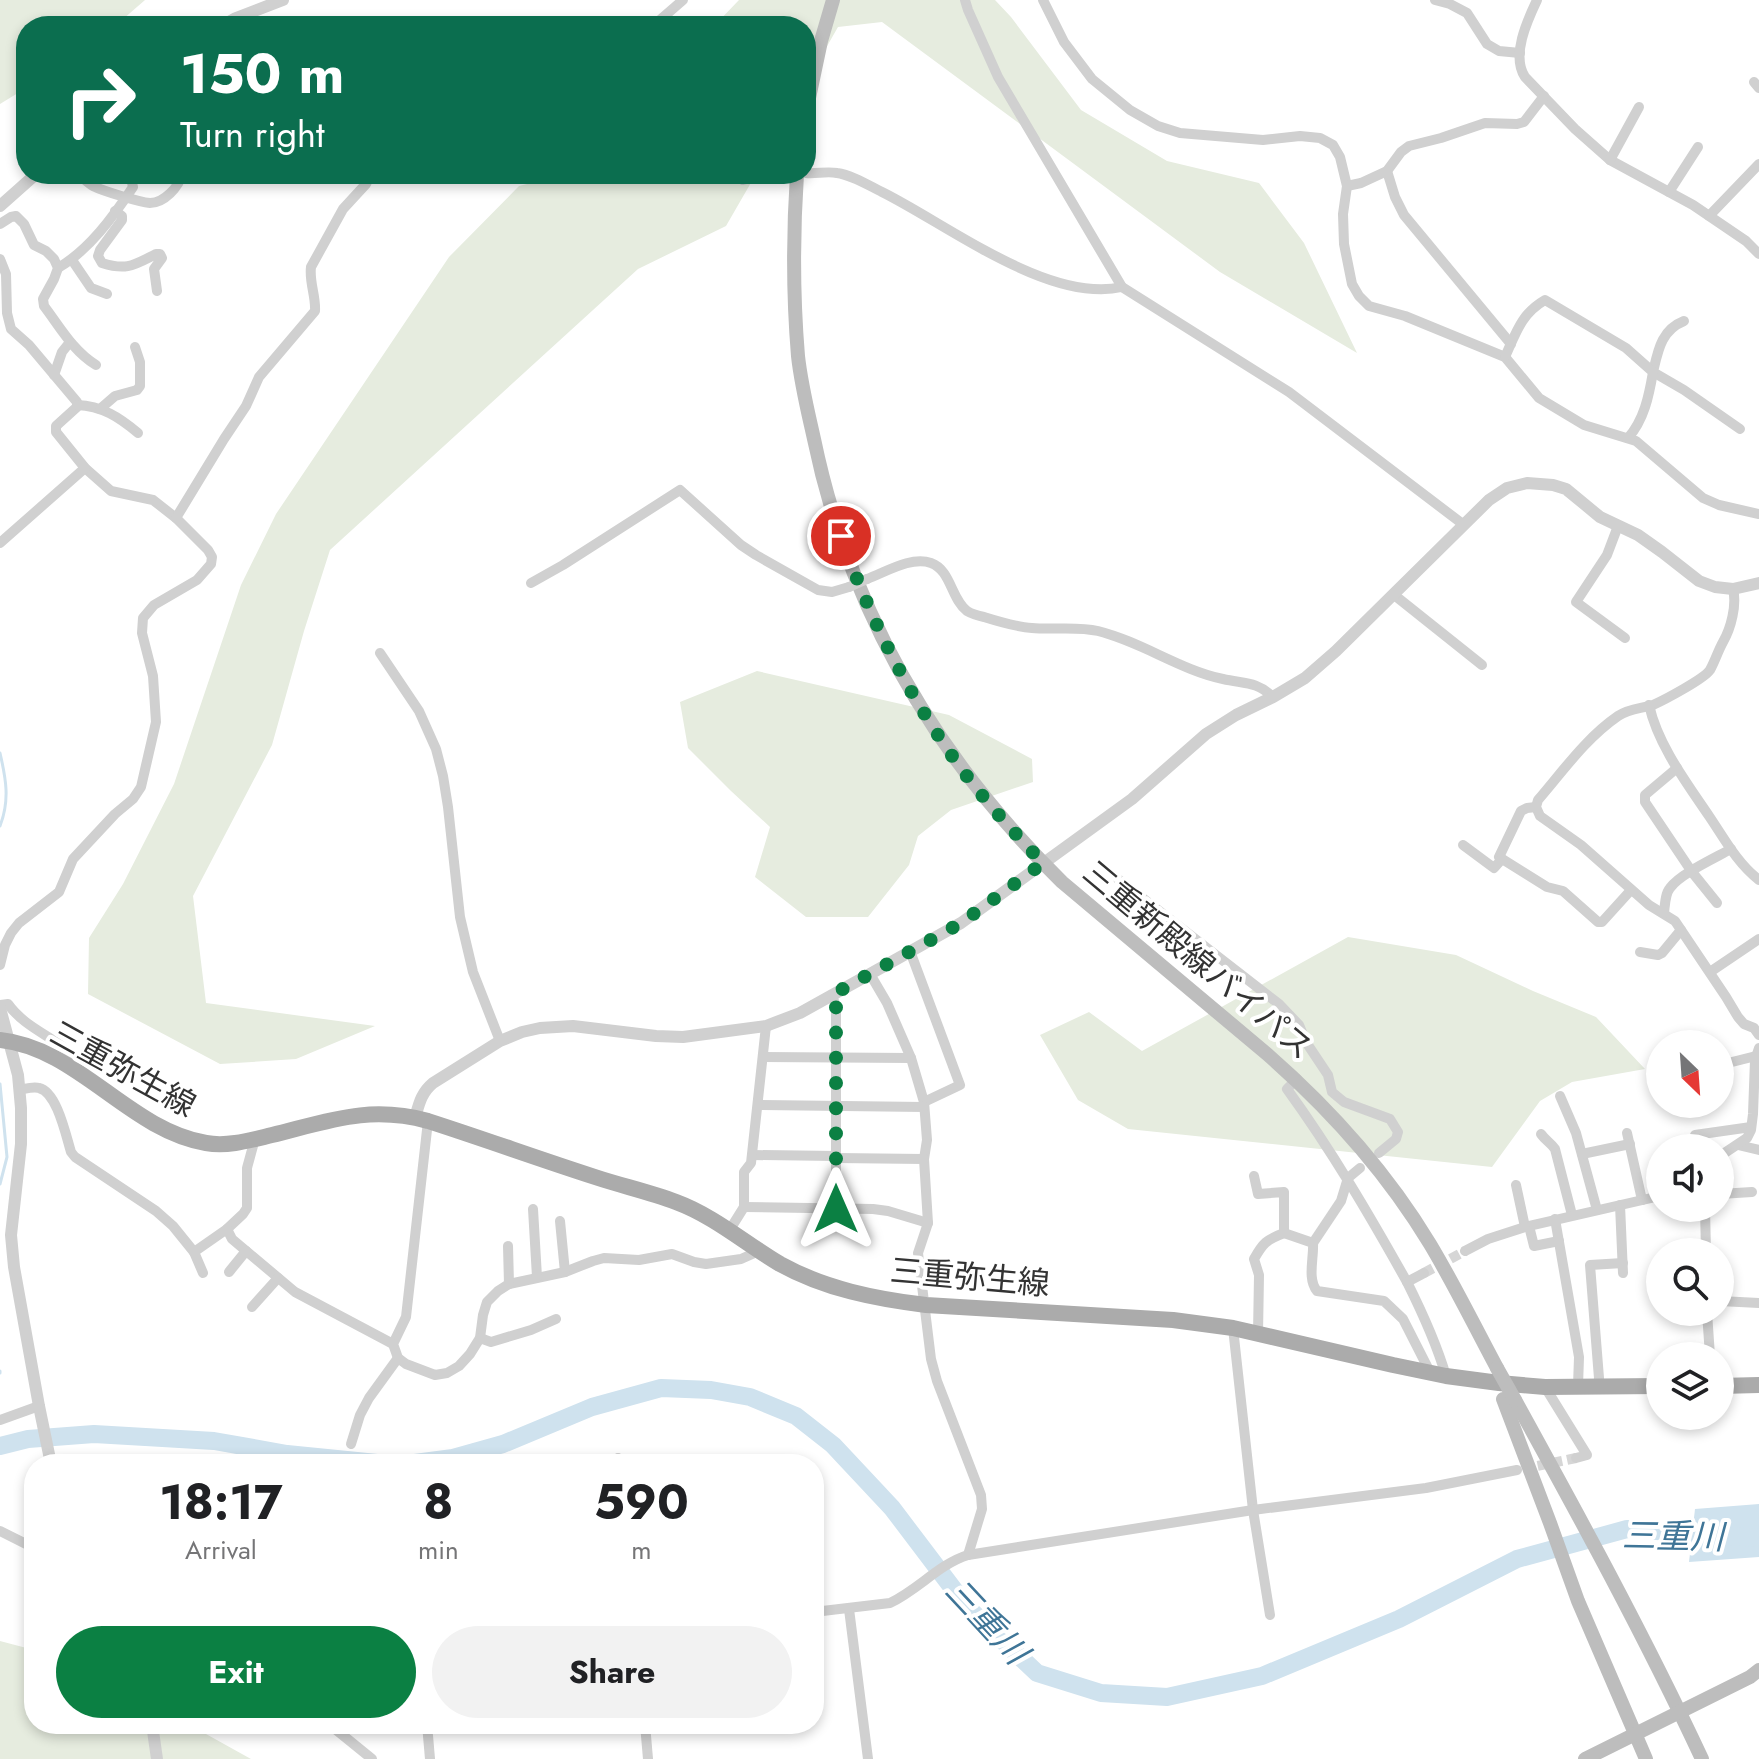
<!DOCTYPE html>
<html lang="en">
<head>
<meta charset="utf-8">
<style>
	body { margin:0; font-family:Jost,"Noto Sans JP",sans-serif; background:#f2f2f2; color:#202124; height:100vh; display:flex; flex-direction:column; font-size:30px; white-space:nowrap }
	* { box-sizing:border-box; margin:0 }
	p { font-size:26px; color:#757577 }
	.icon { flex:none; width:44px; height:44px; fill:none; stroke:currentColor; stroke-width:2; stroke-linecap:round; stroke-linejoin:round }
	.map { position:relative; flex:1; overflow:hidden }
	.details { position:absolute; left:24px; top:1454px; width:800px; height:280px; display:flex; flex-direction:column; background:#fff; border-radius:32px; box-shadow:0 4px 12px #0003 }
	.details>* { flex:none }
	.top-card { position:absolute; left:16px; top:16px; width:800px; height:168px; border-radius:32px; box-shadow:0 4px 12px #0003; background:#0b6e4f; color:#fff; overflow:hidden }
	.needle { width:52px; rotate:155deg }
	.controls { position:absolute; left:1646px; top:1030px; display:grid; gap:16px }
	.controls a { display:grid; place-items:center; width:88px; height:88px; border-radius:50%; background:#fff; box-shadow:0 4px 12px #0003; font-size:40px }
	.pin { position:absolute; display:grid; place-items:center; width:68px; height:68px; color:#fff; margin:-34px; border:4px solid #fff; border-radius:50%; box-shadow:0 2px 8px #0007 }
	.me { position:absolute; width:88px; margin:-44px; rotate:0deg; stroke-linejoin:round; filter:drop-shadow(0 0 6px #0008) }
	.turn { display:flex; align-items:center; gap:28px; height:168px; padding:0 32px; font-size:36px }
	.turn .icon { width:104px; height:104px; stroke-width:2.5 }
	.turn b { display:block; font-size:56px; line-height:68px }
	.eta { display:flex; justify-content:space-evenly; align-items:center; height:136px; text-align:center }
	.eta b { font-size:48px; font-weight:700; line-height:56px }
	.action { display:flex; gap:16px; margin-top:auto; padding:16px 32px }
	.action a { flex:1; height:92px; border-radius:48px; background:#0b8043; color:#fff; font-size:32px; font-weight:700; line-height:92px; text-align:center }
	.action a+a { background:#f2f2f2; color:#202124 }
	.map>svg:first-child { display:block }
	.green { fill:#e6ecdf }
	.water { fill:#cfe2ee }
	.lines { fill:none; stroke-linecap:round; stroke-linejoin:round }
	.stream { stroke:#cfe2ee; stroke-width:3 }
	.river { stroke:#cfe2ee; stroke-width:18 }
	.minor-tunnel { stroke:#d6d6d6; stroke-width:10; stroke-dasharray:10 5; stroke-linecap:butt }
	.minor { stroke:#d0d0d0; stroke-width:10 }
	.tertiary { stroke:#d0d0d0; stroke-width:12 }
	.secondary { stroke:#bdbdbd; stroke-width:14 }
	.primary { stroke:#ababab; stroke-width:16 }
	.minor-bridge { stroke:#d0d0d0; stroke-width:10 }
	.secondary-bridge { stroke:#bdbdbd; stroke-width:14 }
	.route { stroke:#0b8043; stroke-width:14; stroke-dasharray:0 25.2 }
	.labels { text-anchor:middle; stroke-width:8; stroke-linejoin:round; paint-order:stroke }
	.street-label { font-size:32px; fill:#333; stroke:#fff }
	.water-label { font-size:34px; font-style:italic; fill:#3f7597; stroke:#fff }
</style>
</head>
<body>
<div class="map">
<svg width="1759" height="1759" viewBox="0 0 1759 1759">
	<rect width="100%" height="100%" fill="#fff"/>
	<g class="green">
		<polygon points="0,0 145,0 115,26 26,26 26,88 0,104"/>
		<polygon points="739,0 995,0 1011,17 1081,110 1167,161 1259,183 1304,243 1357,353 1220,272 882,22 838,27 806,83 806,26 714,26"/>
		<polygon points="567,174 756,174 726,226 638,269 330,550 304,631 272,745 193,896 206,1003 375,1026 296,1059 220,1064 88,994 89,938 123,884 174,784 241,585 276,514 449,257 519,186"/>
		<polygon points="757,671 949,715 1032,759 1033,782 951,810 918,836 909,865 868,917 806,917 755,877 770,827 731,791 688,748 680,702"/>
		<polygon points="1348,937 1456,955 1533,991 1596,1017 1645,1069 1572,1082 1540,1101 1492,1167 1128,1129 1078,1100 1040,1035 1089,1012 1142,1051"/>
		<polygon points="0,1641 34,1650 34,1724 188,1724 251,1759 0,1759"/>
	</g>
	<polygon class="water" points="1759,1504 1759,1557 1689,1562 1695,1509"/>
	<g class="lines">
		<g class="stream">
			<path d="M 0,753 C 6,779 10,800 0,826"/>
			<polyline points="0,1084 7,1157 0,1184"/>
			<polyline points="0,1371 0,1373"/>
		</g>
		<g class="river">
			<polyline points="0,1446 28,1439 94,1434 214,1441 287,1454 387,1464"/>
			<polyline points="407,1464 453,1458 503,1444 592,1407 661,1388 711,1390 750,1397 796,1416 833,1445 892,1508 967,1607 1037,1673 1101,1693 1167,1697 1262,1676 1399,1619 1517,1559 1627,1529 1759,1538"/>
		</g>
		<g class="minor-tunnel">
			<polyline points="1424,1273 1465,1251"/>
			<polyline points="1523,1469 1576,1458"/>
		</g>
		<g class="minor">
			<polyline points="965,0 968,10 998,77 1122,287 1289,392 1464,525"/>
			<polyline points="1043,0 1064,42 1092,79 1130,110 1158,126 1180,133 1263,140 1300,136 1320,138 1333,145 1340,157 1347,186 1343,214 1344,244 1352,284 1359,296 1369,306 1405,316 1505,357 1539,398 1584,425 1636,441 1703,498 1719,505 1759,514"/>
			<polyline points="1435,0 1450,4 1467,13 1487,44 1499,51 1520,53"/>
			<path d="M 1537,0 C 1527,21 1511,56 1525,77 L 1575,129 L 1610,160 L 1693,205 L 1746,241 L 1759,254"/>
			<polyline points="653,26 683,0"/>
			<polyline points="1754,82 1759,88"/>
			<polyline points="1610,160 1639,107"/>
			<polyline points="1387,171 1395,197 1404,215 1511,344"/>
			<path d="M 806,173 C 816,174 827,171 837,173 C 852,175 868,185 882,192 C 945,223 1049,304 1122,287"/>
			<path d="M 78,174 C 83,178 88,183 93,186 C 103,191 139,202 150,203 C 164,203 179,187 182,174"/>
			<polyline points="734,174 743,180 765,174"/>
			<polyline points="1347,186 1361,183 1387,171 1401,152 1409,146 1441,138 1485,123 1517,124 1524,122 1544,96"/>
			<polyline points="1669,192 1698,147"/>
			<path d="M 115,211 L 122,216 L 122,220 L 100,250 L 98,256 L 102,263 C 127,271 134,265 156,254 L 160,254 L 162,258 L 154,269 L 157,291"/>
			<polyline points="1709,216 1759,164"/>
			<path d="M 0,224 L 11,217 L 16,216 L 24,224 L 34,245 L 46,251 L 54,259 L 58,268 L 54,279 L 43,299 L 44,306 C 60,327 73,351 96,365"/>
			<polyline points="0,259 6,274 7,313 11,329 29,345 77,402 77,407 56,426 56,432 85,468 111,491 153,500 176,518 208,550 212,557 211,564 197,580 154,605 143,618 142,633 153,676 156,722 141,787 133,799 115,814 73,859 59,892 19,923 11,933 5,945 0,965"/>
			<polyline points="72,260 91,288 107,294"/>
			<path d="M 58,268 C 89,250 113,217 133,187 L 130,174"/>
			<path d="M 1684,321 C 1661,330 1658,351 1653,372 L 1684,390 L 1740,429"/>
			<path d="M 1505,357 C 1516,333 1521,314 1545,300 L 1626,348 L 1653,372 C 1649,396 1644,420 1628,438"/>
			<polyline points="54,375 62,352 70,342"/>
			<path d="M 77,405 C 102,406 119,417 138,433"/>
			<polyline points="100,409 115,396 137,390 140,386 140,362 135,347"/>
			<path d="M 176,518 L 224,439 L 246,406 L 259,377 L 315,311 C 316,296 309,282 311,267 L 343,209 L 366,184 L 371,174"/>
			<polyline points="1618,526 1607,555 1576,602 1625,638"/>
			<polyline points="0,543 85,468"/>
			<path d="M 867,579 C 886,572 911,556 931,563 C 951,570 951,599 967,611 C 972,614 979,616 984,617 C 1000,622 1016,627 1032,628 C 1053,630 1077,626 1098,631 C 1142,642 1180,670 1223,679 C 1245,684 1256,681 1273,697"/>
			<polyline points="531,583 563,565 680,490 741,545 756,555 818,590 832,592 849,587"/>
			<path d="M 1733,589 C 1737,605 1731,628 1723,642 C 1718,651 1715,661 1710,670 C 1704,679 1664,700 1653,705 C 1640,709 1630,708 1618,716 C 1586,738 1563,771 1538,800 L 1536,807 L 1540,816 L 1581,845 L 1649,905 L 1675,921 L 1726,997 L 1738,1017 L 1744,1024 L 1754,1028 L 1759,1035"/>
			<polyline points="1393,594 1482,665"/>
			<polyline points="380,653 419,711 436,749 443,776 448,807 460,917 473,972 500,1041"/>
			<path d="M 1649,705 C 1658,745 1686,782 1709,816 C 1724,838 1737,863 1759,880"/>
			<polyline points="1677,768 1645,795 1645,802 1692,872 1717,903"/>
			<polyline points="1536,807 1527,808 1521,811 1499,857 1547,887 1563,891 1598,922 1602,922 1631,890"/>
			<polyline points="1463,845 1494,868 1502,859"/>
			<polyline points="1118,879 1279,1004 1299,1025 1306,1042 1328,1075 1332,1092 1344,1102 1390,1119 1398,1132 1396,1139 1379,1153"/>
			<path d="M 1664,913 C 1665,905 1665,894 1670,888 C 1680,874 1715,858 1731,849"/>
			<polyline points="910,951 960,1085 924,1102"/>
			<polyline points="1640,952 1658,955 1662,953 1681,930"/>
			<polyline points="1710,972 1759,939"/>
			<polyline points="870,974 887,1003 911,1058 924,1102 927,1140 924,1159 928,1223 918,1253 931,1359 937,1381 981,1495 982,1509 968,1555"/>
			<polyline points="832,995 836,1007 836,1209"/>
			<path d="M 0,1005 L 8,1004 C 25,1028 53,1036 74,1056 L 68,1066"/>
			<polyline points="763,1057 911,1058"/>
			<polyline points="1720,1065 1756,1056"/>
			<path d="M 1297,1079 L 1287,1089 C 1332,1151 1370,1216 1407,1282"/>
			<path d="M 19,1090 C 25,1089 33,1086 39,1088 C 57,1092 66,1136 71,1152 L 75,1157 L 156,1211 L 173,1226 L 194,1252"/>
			<polyline points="1560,1096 1576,1133 1597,1210"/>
			<polyline points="759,1105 924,1107"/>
			<polyline points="428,1121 406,1317 393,1344 398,1358 406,1364 435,1375 447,1373 459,1366 470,1354 480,1338 483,1315 487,1302 498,1291 509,1284 565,1272 593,1261 604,1258 639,1260 672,1254 694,1262 706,1264 741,1259 759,1251"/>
			<polyline points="1627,1133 1642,1200"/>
			<path d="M 1541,1134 C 1546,1141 1550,1142 1555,1149 L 1572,1215"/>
			<polyline points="1695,1135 1751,1127"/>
			<polyline points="253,1140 253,1146 247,1168 247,1208 243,1214 227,1229 232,1239 295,1292 393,1344"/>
			<polyline points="1738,1145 1759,1150"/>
			<polyline points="1582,1154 1630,1144"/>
			<polyline points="753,1155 836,1156"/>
			<polyline points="1720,1156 1747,1138 1751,1130 1753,1114 1755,1060 1759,1048"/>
			<polyline points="836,1158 924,1159"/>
			<path d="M 1254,1176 L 1258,1194 L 1284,1192 L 1284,1233 C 1266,1240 1263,1243 1254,1259 L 1259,1275 L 1258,1334"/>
			<polyline points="1516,1185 1525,1227 1660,1196"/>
			<polyline points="1720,1194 1752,1192"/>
			<polyline points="1620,1205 1623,1273"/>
			<polyline points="744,1207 873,1209 888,1211 928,1223"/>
			<polyline points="1705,1208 1706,1252"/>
			<polyline points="533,1209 537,1277"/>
			<polyline points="1555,1219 1579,1357 1578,1386"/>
			<polyline points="560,1221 565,1272"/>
			<polyline points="1529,1226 1534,1246 1559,1241"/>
			<polyline points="729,1231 744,1207 744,1172 751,1163 766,1026"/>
			<path d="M 1284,1233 L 1313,1243 C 1314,1258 1307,1279 1317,1291 L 1384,1301 L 1403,1319 L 1430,1372"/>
			<polyline points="1313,1243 1341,1201 1348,1178 1360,1168"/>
			<polyline points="508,1246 509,1284"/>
			<polyline points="1465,1251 1488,1239 1525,1227"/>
			<polyline points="229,1272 246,1251"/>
			<polyline points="203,1273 194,1252 227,1229"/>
			<path d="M 1424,1273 L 1407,1282 C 1423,1314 1436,1342 1446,1376"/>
			<polyline points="1720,1301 1759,1303"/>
			<polyline points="252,1307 278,1278"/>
			<polyline points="1707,1312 1710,1356"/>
			<polyline points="1233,1328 1253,1510 1270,1615"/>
			<polyline points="480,1338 491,1342 531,1330 556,1319"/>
			<polyline points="1598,1386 1599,1378 1590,1265 1623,1263"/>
			<polyline points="1545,1387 1587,1455 1576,1458"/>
			<polyline points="0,1420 39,1406"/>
			<polyline points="351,1444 360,1415 369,1398 398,1358"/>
			<polyline points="618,1458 618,1464"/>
			<polyline points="0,1531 34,1548"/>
			<polyline points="849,1609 868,1759"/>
			<path d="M 814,1612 L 890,1603 C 918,1590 939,1564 968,1555 L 1253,1510 L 1426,1488 L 1517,1470"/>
			<polyline points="329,1724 372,1759"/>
			<polyline points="427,1724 430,1759"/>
			<polyline points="645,1724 648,1759"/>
		</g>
		<g class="tertiary">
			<polyline points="222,26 236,18 283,0"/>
			<polyline points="0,206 36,174"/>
			<polyline points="0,1008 18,1075 21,1108 21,1144 11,1235 14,1267 39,1406 51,1464"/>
			<path d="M 415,1118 C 419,1104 421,1093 433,1083 L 500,1041 L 522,1032 L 540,1028 L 573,1026 L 656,1036 L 683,1037 L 766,1026 L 800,1013 L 870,974 L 961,923 L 1132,799 L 1206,734 L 1236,715 L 1273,697 L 1305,678 L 1336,651 L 1489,500 L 1507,488 L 1527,483 L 1553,485 L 1566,489 L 1600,517 L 1638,535 L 1662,552 L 1699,581 L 1715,587 L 1733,589 L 1759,583"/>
			<polyline points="152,1724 157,1759"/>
		</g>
		<g class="secondary">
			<polyline points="806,112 821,41 833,0"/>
			<path d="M 797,174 C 793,234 793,296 798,356 C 801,384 808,412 814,439 C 850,613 936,758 1062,882 L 1267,1054 C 1331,1110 1386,1171 1430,1244 C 1454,1284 1475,1327 1497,1368"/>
			<polyline points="1503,1399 1550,1523 1578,1601 1646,1759"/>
			<path d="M 1515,1400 C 1580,1518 1645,1637 1702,1759"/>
			<polyline points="1585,1759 1750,1677 1759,1670"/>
		</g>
		<g class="primary">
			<path d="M 0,1040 C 78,1048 129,1130 206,1143 C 228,1147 251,1140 272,1135 C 329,1121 369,1105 428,1121 C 484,1139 539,1159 595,1177 C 622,1186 650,1192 676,1202 C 714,1216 746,1244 780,1264 C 825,1289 876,1299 926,1305 L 1173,1320 L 1233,1328 L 1393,1365 L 1446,1376 L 1499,1383 L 1545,1387 L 1660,1386"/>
			<polyline points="1720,1386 1759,1385"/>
		</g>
		<polyline class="minor-bridge" points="849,587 867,579"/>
		<polyline class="secondary-bridge" points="1497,1368 1515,1400"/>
	</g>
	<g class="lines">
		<path class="route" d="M 836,1209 L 836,1007 L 832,995 L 961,923 L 1043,863 C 1012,830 981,797 955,760 C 906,691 869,616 841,536"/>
	</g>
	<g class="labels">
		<g class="street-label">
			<text transform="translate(1198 960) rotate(40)" y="11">三重新殿線バイパス</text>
			<text transform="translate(123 1069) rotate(29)" y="11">三重弥生線</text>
			<text transform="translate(970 1277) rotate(5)" y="11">三重弥生線</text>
		</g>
		<g class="water-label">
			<text transform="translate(1673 1536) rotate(1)" y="12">三重川</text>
			<text transform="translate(987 1621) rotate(47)" y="12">三重川</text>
		</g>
	</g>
</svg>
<div class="controls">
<a><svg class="needle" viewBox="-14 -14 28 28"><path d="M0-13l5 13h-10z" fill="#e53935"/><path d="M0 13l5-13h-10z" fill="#757577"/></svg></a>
<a><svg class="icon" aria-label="sound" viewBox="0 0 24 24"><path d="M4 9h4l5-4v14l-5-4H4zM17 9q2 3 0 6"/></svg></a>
<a><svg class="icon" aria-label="search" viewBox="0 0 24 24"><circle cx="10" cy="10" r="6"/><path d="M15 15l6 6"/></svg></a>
<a><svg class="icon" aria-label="layers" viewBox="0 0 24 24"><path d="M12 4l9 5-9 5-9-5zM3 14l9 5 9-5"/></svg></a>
</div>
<div class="pin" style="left:841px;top:536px;background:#d93025"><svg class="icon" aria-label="arrive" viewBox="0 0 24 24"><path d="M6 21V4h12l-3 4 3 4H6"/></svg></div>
<svg class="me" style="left:836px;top:1209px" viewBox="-20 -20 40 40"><path d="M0-17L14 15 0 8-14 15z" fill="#0b8043" stroke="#fff" stroke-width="4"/></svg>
<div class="top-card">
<div class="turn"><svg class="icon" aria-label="right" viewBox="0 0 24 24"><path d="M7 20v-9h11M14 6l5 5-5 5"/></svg><div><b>150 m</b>Turn right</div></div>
</div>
<section class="details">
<div class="eta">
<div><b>18:17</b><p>Arrival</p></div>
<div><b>8</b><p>min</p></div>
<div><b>590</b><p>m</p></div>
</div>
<div class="action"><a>Exit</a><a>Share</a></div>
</section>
</div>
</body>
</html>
